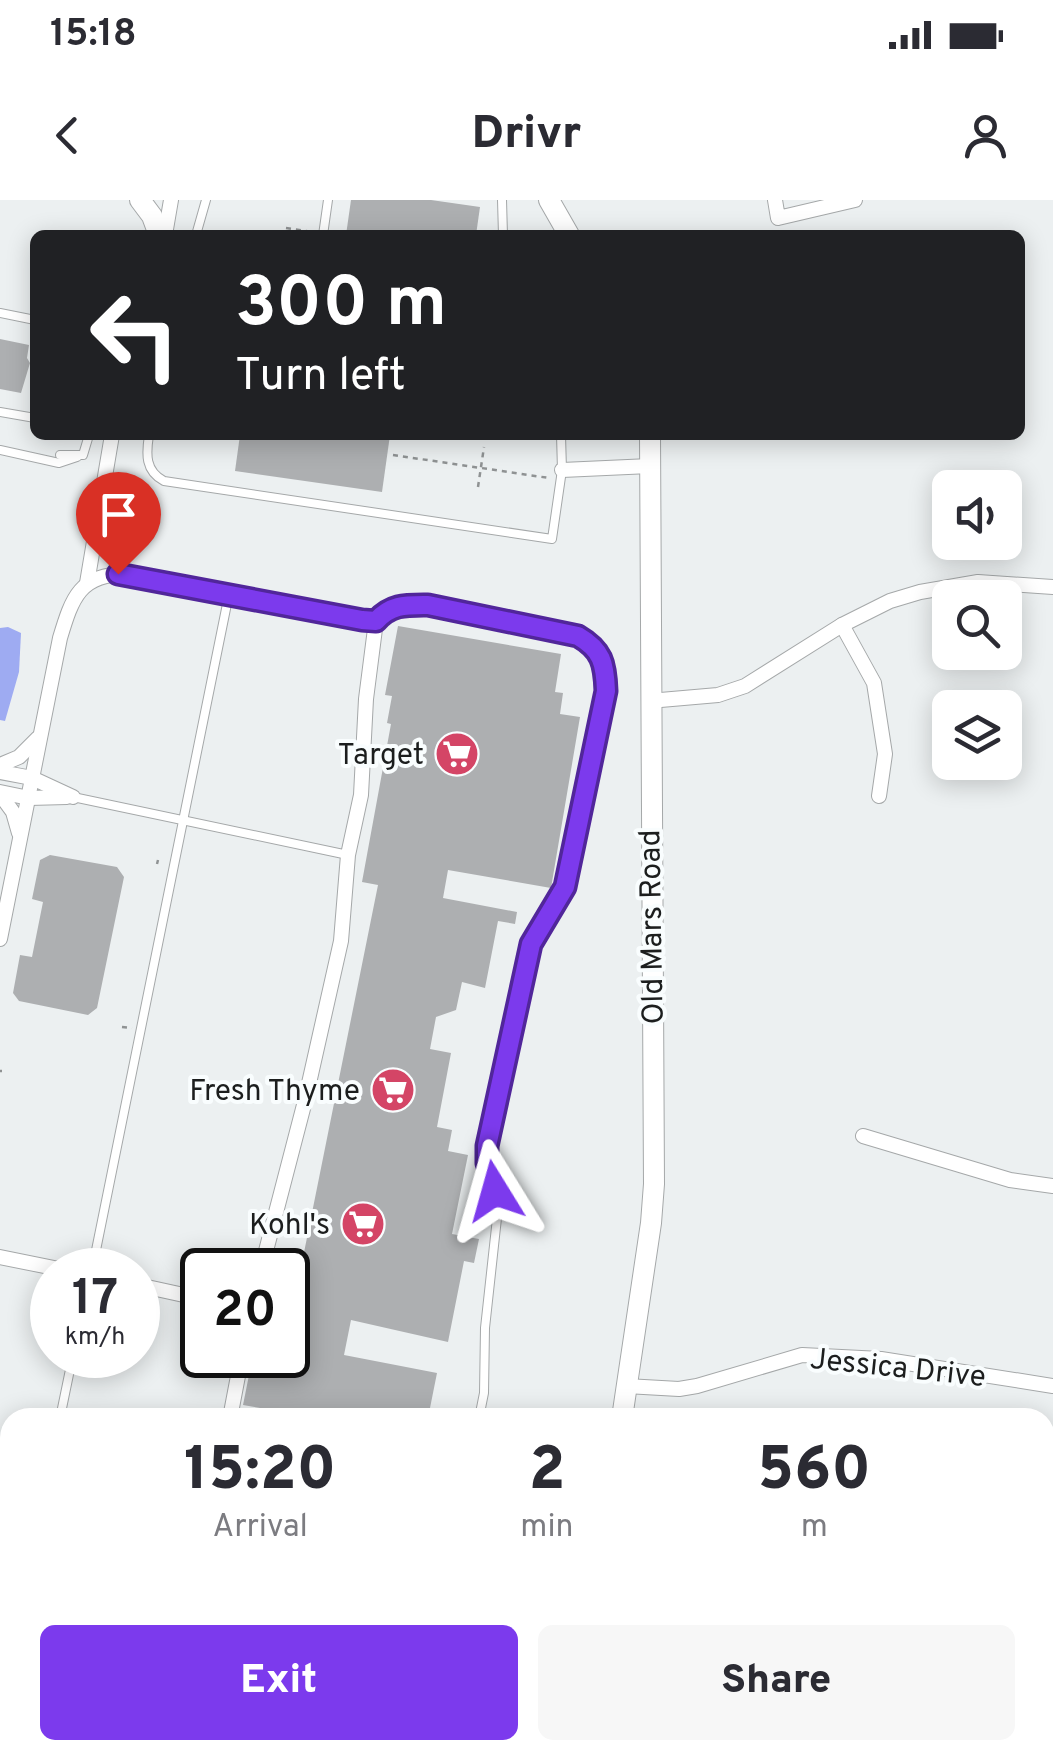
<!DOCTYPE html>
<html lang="en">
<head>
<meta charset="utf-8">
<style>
	body { margin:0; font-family:Overpass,sans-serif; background:#f7f7f7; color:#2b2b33; height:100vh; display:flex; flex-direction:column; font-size:38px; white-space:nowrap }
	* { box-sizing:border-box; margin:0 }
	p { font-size:32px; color:#7c7c81 }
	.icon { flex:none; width:55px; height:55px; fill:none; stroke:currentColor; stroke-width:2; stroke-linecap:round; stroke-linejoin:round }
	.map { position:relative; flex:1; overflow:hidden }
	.drawer { position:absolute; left:0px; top:1208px; width:1055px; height:352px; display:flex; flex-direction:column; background:#fff; border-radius:30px 30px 0 0; box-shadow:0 5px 25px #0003 }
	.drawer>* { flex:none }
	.guide { position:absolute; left:30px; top:30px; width:995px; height:210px; border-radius:15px; box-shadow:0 5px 25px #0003; background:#202124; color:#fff; overflow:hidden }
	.fabs { position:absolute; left:932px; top:270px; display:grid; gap:20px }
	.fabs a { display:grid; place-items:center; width:90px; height:90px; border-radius:15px; background:#fff; box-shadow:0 5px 25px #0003; font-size:50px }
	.speed { position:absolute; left:30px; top:1048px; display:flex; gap:20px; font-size:50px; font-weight:700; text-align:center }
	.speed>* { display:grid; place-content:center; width:130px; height:130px; border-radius:50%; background:#fff; box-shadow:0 5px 25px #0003; line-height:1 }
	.speed small { font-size:25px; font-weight:400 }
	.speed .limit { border:5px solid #111; border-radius:15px; background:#fff; color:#111 }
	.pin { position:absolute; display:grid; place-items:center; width:85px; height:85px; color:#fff; margin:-102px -42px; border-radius:50% 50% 50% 0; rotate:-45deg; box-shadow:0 0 10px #0007 }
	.pin .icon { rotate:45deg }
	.me { position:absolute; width:110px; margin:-55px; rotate:352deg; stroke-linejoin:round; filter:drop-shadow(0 0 8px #0008) }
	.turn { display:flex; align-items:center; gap:35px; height:210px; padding:0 40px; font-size:45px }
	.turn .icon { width:130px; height:130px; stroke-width:2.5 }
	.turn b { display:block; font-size:70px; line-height:85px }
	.eta { display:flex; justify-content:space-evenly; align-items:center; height:170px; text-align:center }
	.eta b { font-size:60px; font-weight:800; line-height:70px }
	.button { display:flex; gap:20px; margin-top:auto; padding:20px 40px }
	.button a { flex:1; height:115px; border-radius:15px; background:#7c3aed; color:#fff; font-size:40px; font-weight:800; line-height:115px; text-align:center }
	.button a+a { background:#f7f7f7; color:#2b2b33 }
	.status { display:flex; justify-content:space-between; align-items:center; height:70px; padding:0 50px; background:#fff; direction:ltr }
	.status svg { height:28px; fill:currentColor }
	header { display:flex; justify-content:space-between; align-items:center; height:130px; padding:0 40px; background:#fff; font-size:45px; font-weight:800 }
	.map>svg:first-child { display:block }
	.water { fill:#9eabf2 }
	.building { fill:#adafb1 }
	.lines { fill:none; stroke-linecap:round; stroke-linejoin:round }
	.lane-casing { stroke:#a5a8a9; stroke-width:10 }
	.street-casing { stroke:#a5a8a9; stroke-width:16 }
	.secondary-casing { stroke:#a5a8a9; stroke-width:22 }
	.path { stroke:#8f9293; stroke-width:2.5; stroke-dasharray:5 5; stroke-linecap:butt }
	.lane { stroke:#fff; stroke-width:8 }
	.street { stroke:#fff; stroke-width:14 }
	.secondary { stroke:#fff; stroke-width:20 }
	.route-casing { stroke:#51269a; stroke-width:25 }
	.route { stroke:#7c3aed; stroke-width:18 }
	.labels { text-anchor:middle; stroke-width:8; stroke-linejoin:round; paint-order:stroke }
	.poi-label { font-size:30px; fill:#1c1e1e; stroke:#f9fdfe; text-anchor:end }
	.street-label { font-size:30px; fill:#1c1e1e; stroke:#f9fdfe }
</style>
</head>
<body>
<div class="status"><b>15:18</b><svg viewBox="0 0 49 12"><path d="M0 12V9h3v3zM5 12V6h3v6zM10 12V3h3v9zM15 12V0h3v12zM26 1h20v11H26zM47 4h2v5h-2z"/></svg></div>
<header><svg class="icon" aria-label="back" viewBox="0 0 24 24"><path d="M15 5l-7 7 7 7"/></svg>Drivr<svg class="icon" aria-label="person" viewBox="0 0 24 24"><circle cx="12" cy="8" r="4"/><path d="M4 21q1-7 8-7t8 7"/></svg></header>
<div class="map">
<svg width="1053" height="1558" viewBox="0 0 1053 1558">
	<rect width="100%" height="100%" fill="#ecf0f1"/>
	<polygon class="water" points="8,427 21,433 19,472 5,521 0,520 0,428"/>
	<g class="building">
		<polygon points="351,0 431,0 480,7 476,35 346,35"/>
		<polygon points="0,139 29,145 27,158 30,163 21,193 0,189"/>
		<polygon points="240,235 390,235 382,292 235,271"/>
		<polygon points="398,426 561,454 555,492 563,493 560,514 580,517 551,688 448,670 443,698 517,712 515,724 498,721 485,788 462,782 456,810 436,817 430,849 451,853 437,927 452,930 448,951 468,955 452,1034 479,1039 474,1063 464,1061 448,1142 351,1120 344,1155 437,1173 428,1218 271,1218 272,1210 243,1205 253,1155 282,1160 283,1155 288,1155 288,1132 378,685 362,682 391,524 387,523 392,496 385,495"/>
		<polygon points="50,655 117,667 124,677 97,808 88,815 19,801 13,793 20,755 32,757 43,702 32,699 40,660"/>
	</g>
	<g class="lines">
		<defs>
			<g id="lane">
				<polyline points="502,0 503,35"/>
				<polyline points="196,35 206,0"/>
				<polyline points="323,35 328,0"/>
				<polyline points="0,113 35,120"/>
				<polyline points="0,212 35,218"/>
				<path d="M 149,235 C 146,254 145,271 164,281 L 552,339 L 562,270 L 561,235"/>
				<polyline points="0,250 59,263 77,257"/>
				<polyline points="60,255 83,255 89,235"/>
				<path d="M 376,421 C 391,404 406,405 428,405 L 578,436 C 605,451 605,461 606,491 L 565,687 L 531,745 L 487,946 L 487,963 L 498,1009 L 485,1128 L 484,1193 L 479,1218"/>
				<polyline points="73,597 348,655"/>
				<polyline points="92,1070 229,394"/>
				<polyline points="60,1218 73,1155"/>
				<polyline points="2,1482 10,1447"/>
				<polyline points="350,1550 378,1550"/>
			</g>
			<g id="street">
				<polyline points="775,0 778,18 855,0"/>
				<polyline points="165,35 171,0"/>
				<polyline points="562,270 650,266"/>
				<polyline points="87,383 112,235"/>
				<polyline points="842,425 874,483 885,554 879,596"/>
				<polyline points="649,501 718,495 745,486 842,425 890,401 920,392 978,382 1053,387"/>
				<polyline points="0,565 19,557 38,538"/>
				<polyline points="0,572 32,578 73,597"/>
				<polyline points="0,592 29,598 67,597"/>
				<polyline points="0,594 13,612 19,633"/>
				<path d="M 0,739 L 60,438 C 72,398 80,373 128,374 L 376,421 L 366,499 L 361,595 L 348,655 L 341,741 L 305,901 L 261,1070"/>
				<polyline points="863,936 1010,980 1053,986"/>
				<polyline points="0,1057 64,1070"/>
				<polyline points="138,1085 202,1099"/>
				<polyline points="626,1186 679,1189 697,1186 802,1155 881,1159 1053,1186"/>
				<polyline points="230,1218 242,1155"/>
				<polyline points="1045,1386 1053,1381"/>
				<polyline points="0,1482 10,1484"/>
			</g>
			<g id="secondary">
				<polyline points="140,0 152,16 159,35"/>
				<polyline points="549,0 569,35"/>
				<polyline points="622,1218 651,1023 654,984 650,235"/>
				<polyline points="571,1558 572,1550"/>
			</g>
		</defs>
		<use href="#lane" class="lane-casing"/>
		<use href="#street" class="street-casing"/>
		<use href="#secondary" class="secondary-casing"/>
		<g class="path">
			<polyline points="286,28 313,32"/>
			<polyline points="393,255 549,278"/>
			<polyline points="478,287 484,247"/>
			<polyline points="157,664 158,660"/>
			<polyline points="122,827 132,828"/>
			<polyline points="0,871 2,871"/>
		</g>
		<use href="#lane" class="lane"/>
		<use href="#street" class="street"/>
		<use href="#secondary" class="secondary"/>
	</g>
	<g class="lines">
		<defs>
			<path id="route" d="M 118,374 L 362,420 L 376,421 C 391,404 406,405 428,405 L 578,436 C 602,450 605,463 606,491 L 565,687 L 531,744 L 487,946 L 487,963 L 495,991"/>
		</defs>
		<use href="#route" class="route-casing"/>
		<use href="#route" class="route"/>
	</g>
	<defs>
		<symbol id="supermarket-disc" viewBox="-11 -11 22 22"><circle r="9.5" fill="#d44566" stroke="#f9fdfe"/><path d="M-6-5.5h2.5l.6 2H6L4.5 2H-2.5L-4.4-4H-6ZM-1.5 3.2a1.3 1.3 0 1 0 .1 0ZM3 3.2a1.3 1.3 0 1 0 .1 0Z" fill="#fff"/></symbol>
	</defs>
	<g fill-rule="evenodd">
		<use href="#supermarket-disc" x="432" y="529" width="50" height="50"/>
		<use href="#supermarket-disc" x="368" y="865" width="50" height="50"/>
		<use href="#supermarket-disc" x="338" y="999" width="50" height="50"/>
	</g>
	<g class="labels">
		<g class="poi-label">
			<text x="424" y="564">Target</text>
			<text x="360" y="900">Fresh Thyme</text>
			<text x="330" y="1034">Kohl's</text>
		</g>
		<g class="street-label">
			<text transform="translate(651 727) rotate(-91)" y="10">Old Mars Road</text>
			<text transform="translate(898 1167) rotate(6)" y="10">Jessica Drive</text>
		</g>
	</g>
</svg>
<div class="fabs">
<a><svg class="icon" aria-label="sound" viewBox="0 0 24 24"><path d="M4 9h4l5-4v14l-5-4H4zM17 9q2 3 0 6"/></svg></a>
<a><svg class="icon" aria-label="search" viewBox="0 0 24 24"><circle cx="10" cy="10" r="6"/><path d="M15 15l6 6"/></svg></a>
<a><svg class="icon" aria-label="layers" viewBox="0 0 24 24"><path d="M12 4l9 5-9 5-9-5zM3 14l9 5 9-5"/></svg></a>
</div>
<div class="speed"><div>17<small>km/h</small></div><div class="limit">20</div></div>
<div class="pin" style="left:118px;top:374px;background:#d93025"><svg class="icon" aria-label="arrive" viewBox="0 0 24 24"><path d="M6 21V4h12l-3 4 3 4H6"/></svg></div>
<svg class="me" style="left:495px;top:991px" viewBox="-20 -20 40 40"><path d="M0-17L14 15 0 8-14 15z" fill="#7c3aed" stroke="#fff" stroke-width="4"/></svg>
<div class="guide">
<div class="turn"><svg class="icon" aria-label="left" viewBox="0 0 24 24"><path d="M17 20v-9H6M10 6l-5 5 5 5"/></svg><div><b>300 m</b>Turn left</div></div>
</div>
<section class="drawer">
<div class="eta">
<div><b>15:20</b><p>Arrival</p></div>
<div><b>2</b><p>min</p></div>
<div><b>560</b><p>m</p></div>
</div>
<div class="button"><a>Exit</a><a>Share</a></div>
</section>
</div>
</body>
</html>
